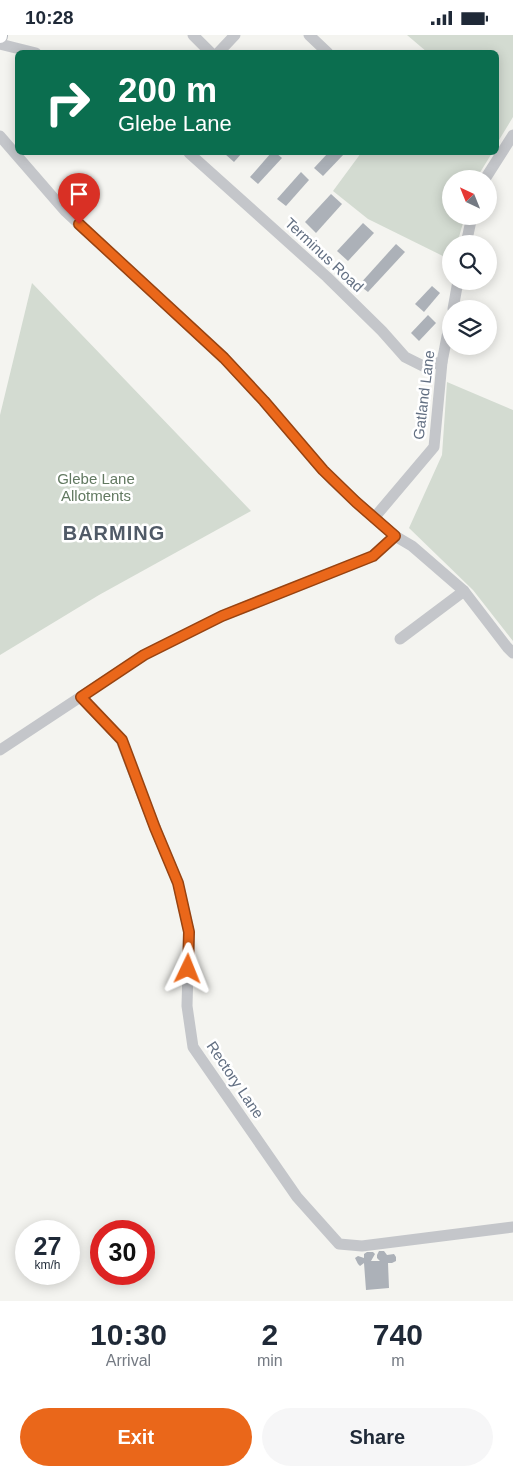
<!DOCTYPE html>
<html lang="en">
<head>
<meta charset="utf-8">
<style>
	body { margin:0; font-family:Arial,sans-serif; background:#f6f6f7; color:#1f2937; height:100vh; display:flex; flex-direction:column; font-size:19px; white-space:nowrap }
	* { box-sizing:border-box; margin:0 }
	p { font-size:16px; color:#747a83 }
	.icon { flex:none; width:28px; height:28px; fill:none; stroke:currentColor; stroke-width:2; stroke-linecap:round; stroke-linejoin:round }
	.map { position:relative; height:1266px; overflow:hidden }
	.panel { display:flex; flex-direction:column; background:#fff; flex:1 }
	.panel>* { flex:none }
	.banner { position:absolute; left:15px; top:15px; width:484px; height:105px; border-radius:8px; box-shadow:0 2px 12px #0003; background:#0b6e4f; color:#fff; overflow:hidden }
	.needle { width:32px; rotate:317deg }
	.buttons { position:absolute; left:442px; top:135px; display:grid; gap:10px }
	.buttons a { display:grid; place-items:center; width:55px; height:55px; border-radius:50%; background:#fff; box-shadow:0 2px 12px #0003; font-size:25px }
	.speed { position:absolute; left:15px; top:1185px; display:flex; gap:10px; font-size:25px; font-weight:700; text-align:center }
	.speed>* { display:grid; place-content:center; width:65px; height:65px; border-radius:50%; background:#fff; box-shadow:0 2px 12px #0003; line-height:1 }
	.speed small { font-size:12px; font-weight:400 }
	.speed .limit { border:8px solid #d22; background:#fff; color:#111 }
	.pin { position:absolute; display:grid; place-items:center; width:42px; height:42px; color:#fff; margin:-51px -21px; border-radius:50% 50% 50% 0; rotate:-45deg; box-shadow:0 0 5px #0007 }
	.pin .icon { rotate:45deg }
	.me { position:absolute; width:55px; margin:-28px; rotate:2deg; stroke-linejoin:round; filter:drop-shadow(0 0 4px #0008) }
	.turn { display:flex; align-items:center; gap:18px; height:105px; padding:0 20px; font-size:22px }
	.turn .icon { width:65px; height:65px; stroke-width:2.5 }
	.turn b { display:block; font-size:35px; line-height:42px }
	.eta { display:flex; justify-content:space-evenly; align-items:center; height:85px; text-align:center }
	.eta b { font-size:30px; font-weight:700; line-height:35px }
	.cta { display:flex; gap:10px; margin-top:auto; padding:10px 20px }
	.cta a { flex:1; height:58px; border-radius:30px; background:#ea671a; color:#fff; font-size:20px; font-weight:700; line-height:58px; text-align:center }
	.cta a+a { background:#f6f6f7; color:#1f2937 }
	.status { display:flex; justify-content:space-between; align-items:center; height:35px; padding:0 25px; background:#fff; direction:ltr }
	.status svg { height:14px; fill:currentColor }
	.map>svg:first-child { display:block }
	.green { fill:#d3dbd1 }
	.building { fill:#acb1b8 }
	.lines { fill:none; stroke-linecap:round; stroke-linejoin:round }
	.major-casing { stroke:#b4b7bc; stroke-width:16 }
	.minor { stroke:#c4c6ca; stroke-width:11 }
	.major { stroke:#fff; stroke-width:14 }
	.route-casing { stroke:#984311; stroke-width:12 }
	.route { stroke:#ea671a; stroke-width:9 }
	.labels { text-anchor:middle; stroke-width:5; stroke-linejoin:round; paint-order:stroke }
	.street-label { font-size:15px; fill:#626f82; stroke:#fff }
	.park-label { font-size:15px; fill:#627961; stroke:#fff }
	.district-label { font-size:20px; font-weight:bold; letter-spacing:1px; fill:#505a67; stroke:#fff }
</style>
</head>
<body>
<div class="status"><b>10:28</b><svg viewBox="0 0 49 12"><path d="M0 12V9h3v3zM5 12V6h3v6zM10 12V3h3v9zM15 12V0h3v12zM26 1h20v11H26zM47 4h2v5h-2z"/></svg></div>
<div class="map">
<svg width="513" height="1266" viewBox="0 0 513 1266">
	<rect width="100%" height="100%" fill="#f4f4f0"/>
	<g class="green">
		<polygon points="407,0 513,0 513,82 496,110 496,18 427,17"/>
		<polygon points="361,118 492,118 476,144 451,144 451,181 465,181 457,209 451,209 451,225 368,184 333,156"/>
		<polygon points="32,248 251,476 99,560 0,620 0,380"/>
		<polygon points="447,347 513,375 513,606 473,555 409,493 442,420"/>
	</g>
	<g class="building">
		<polygon points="227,118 242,118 234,127 225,119"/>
		<polygon points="271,118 276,118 282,123 258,149 250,142"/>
		<polygon points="328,118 345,118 323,141 314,133"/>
		<polygon points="301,137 309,145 286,171 277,164"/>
		<polygon points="331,159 342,169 316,198 305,187"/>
		<polygon points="363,188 374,198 348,226 337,216"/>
		<polygon points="396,209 405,217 368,257 359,250"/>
		<polygon points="432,251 440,258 424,277 415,269"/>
		<polygon points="428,280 436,288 419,306 411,298"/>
		<polygon points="379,1216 384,1216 387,1220 394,1219 396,1222 396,1226 392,1228 388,1228 389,1253 366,1255 364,1228 360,1231 358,1229 355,1223 358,1221 364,1223 364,1219 367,1217 373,1217 375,1219 371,1226 380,1226 377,1223 377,1220"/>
	</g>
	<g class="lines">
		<defs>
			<polyline id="major" points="0,1 0,0"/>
		</defs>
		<use href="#major" class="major-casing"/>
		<g class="minor">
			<polyline points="193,0 211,18"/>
			<polyline points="309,0 328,18"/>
			<polyline points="0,9 36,18"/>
			<polyline points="218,18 235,0"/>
			<polyline points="0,101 65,176 224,323 264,366 313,424 333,446 395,501 412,511 464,556 507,612 513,618"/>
			<polyline points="189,118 327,242 382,296 405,322 423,331 442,327"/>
			<polyline points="485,144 513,100"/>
			<polyline points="466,209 472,181"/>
			<polyline points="453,274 458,246"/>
			<polyline points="374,483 434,412 442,327 451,281"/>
			<polyline points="400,604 464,556"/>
			<polyline points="81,662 121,705 155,793 178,848 189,897 187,971 193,1012 297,1162 339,1209 362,1211 513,1192"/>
			<polyline points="0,715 144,620 222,581 373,521 395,501"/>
		</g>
		<use href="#major" class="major"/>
	</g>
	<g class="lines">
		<defs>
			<polyline id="route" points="79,189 224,323 264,366 323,435 356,467 395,501 373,521 222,581 144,620 81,662 122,705 155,793 178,848 189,897 188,934"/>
		</defs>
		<use href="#route" class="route-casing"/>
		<use href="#route" class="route"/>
	</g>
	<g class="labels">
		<g class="street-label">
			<text transform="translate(324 220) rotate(43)" y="5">Terminus Road</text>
			<text transform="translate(424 360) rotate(-83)" y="5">Gatland Lane</text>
			<text transform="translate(235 1045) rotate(56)" y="5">Rectory Lane</text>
		</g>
		<g class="park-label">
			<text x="96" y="449">Glebe Lane<tspan x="96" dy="17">Allotments</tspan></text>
		</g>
		<g class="district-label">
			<text x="114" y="505">BARMING</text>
		</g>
	</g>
</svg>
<div class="buttons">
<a><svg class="needle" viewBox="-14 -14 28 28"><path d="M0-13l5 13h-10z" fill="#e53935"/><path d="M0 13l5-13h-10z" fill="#747a83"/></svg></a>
<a><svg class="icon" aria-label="search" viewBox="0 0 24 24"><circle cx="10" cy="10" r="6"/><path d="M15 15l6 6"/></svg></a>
<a><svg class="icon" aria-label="layers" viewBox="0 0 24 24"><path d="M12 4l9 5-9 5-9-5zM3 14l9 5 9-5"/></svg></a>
</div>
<div class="speed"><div>27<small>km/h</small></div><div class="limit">30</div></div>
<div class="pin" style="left:79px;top:189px;background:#d93025"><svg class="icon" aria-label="arrive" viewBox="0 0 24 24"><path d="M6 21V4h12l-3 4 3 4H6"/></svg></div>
<svg class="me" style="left:188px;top:934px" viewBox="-20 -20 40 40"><path d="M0-17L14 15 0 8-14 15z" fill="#ea671a" stroke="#fff" stroke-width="4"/></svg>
<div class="banner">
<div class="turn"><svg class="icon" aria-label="right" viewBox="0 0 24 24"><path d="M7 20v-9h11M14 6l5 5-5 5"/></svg><div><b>200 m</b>Glebe Lane</div></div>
</div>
</div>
<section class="panel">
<div class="eta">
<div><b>10:30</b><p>Arrival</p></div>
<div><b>2</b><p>min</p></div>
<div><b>740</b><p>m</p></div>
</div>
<div class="cta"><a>Exit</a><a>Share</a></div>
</section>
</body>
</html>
